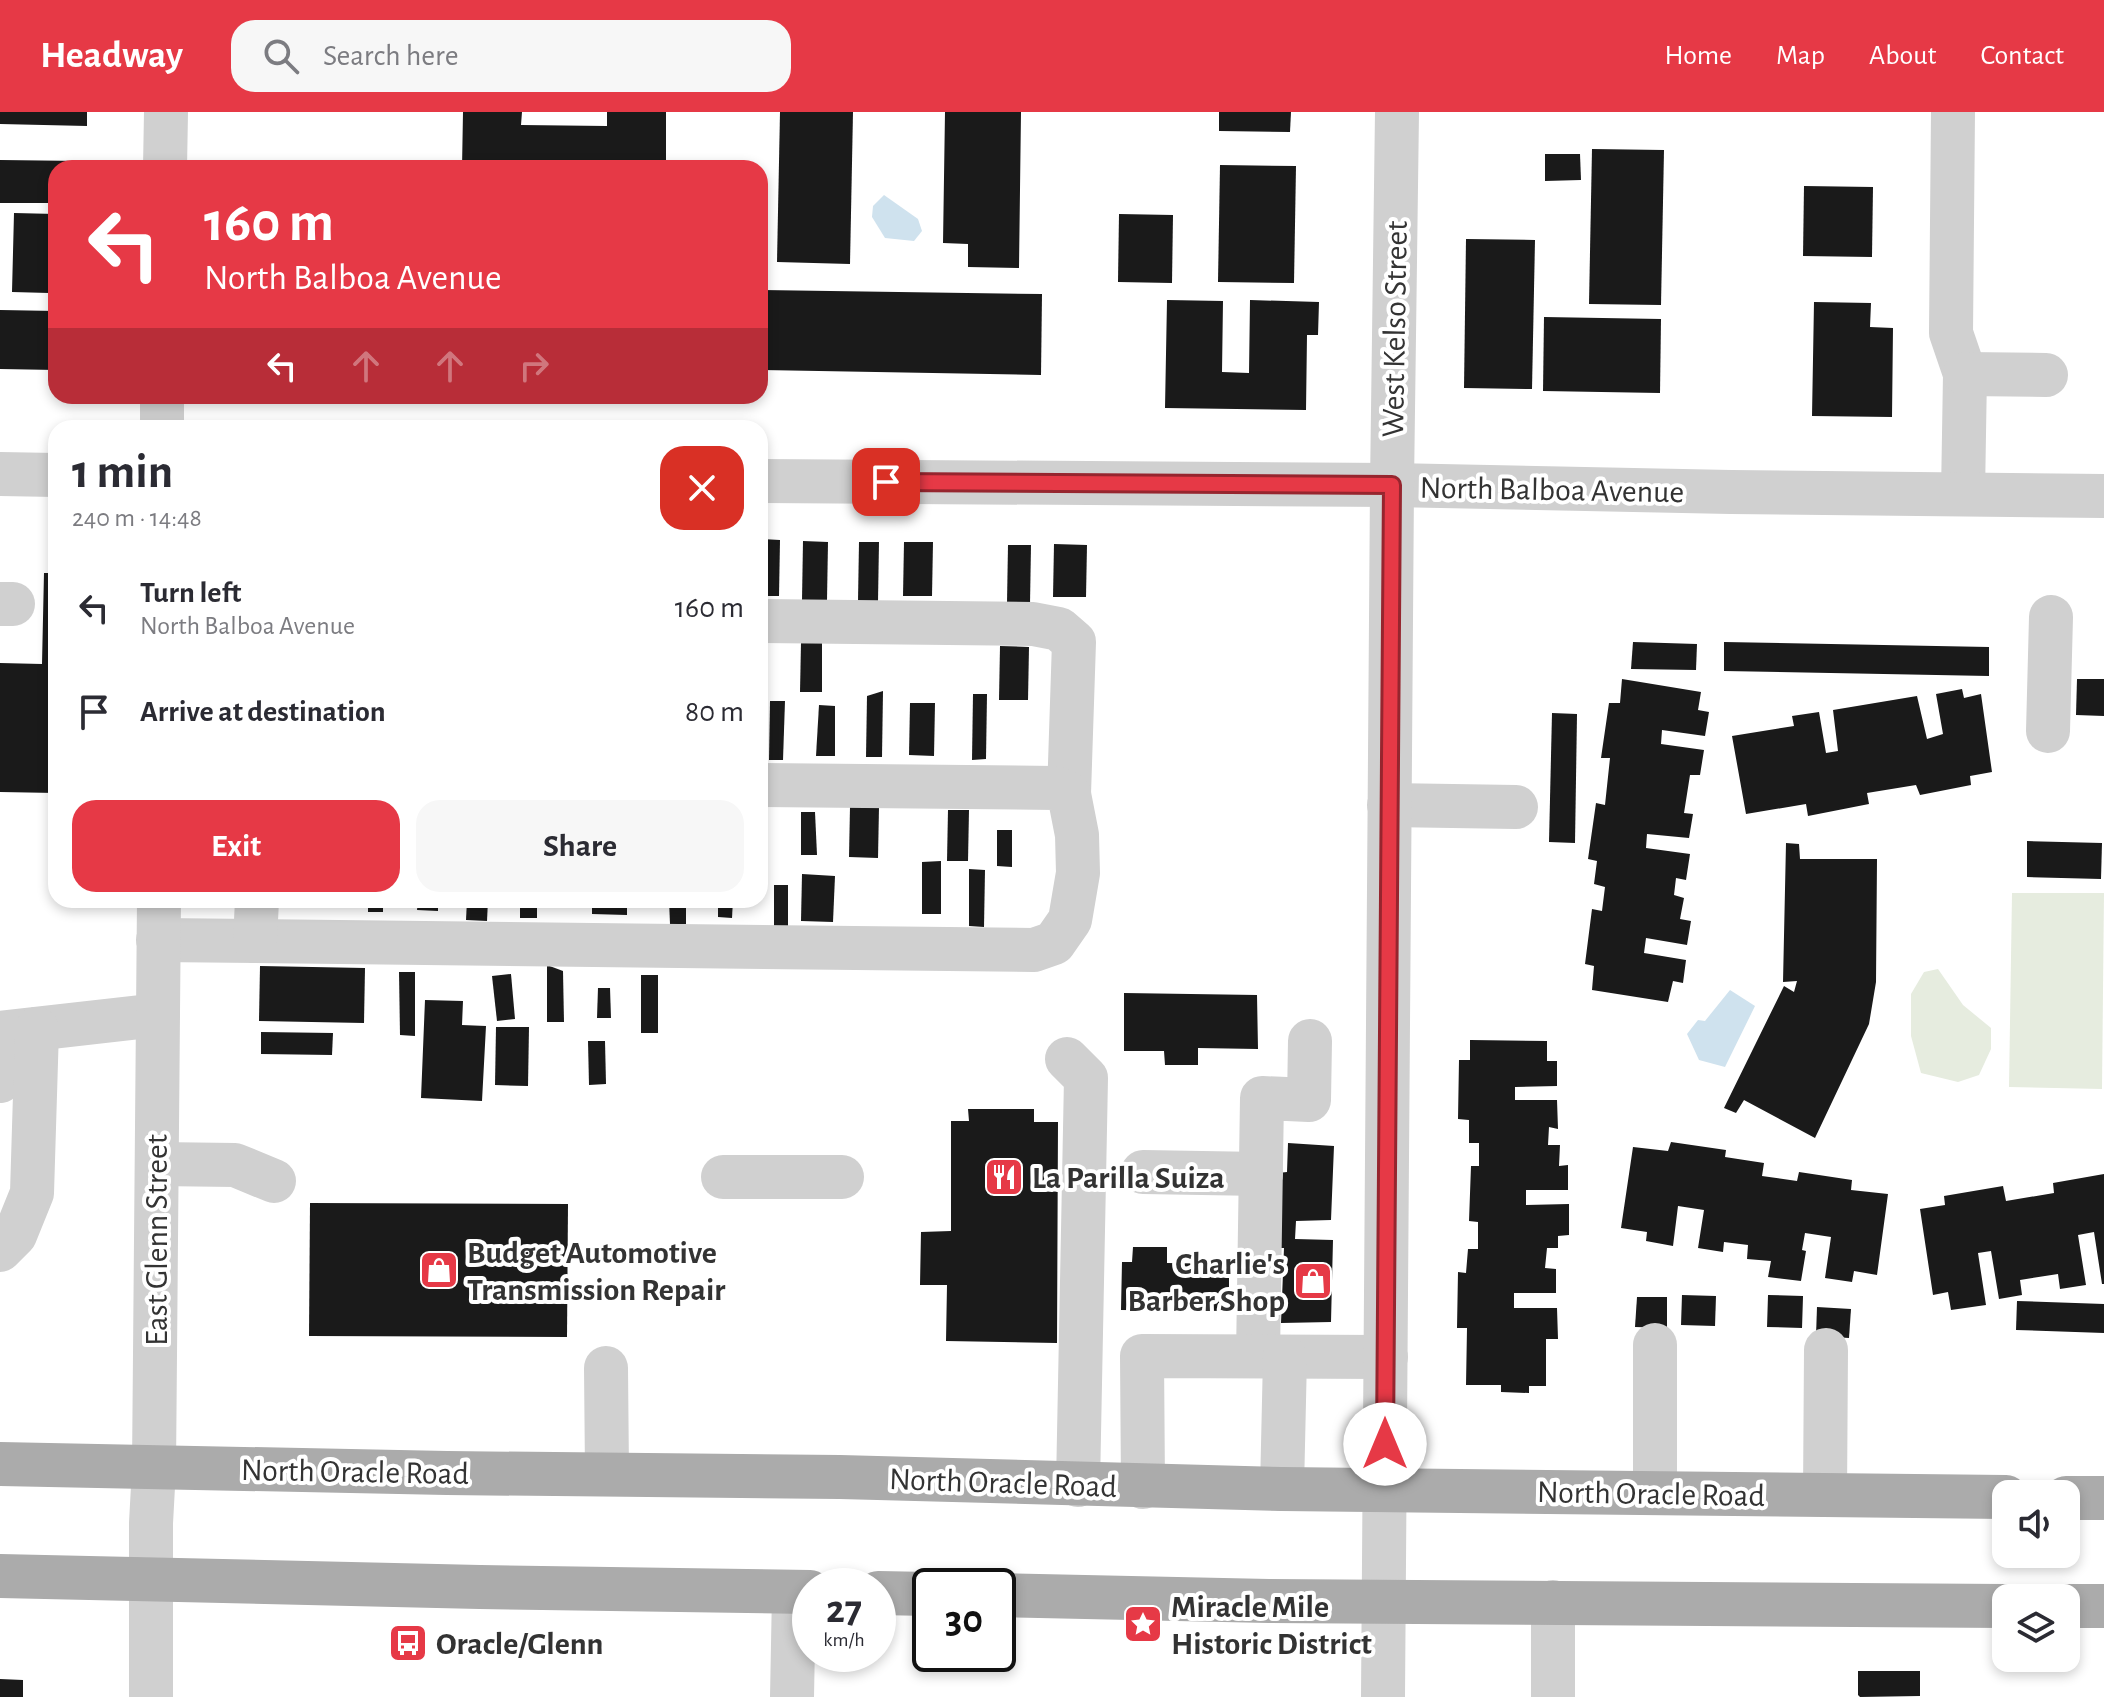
<!DOCTYPE html>
<html lang="en">
<head>
<meta charset="utf-8">
<style>
	body { margin:0; font-family:"Alegreya Sans",sans-serif; background:#f7f7f7; color:#2b2b33; height:100vh; display:flex; flex-direction:column; font-size:30px; white-space:nowrap }
	* { box-sizing:border-box; margin:0 }
	p { font-size:26px; color:#7c7c81 }
	.icon { flex:none; width:44px; height:44px; fill:none; stroke:currentColor; stroke-width:2; stroke-linecap:round; stroke-linejoin:round }
	.map { position:relative; flex:1; overflow:hidden }
	.details { position:absolute; left:48px; top:308px; width:720px; height:488px; display:flex; flex-direction:column; background:#fff; border-radius:24px; box-shadow:0 4px 12px #0003 }
	.details>* { flex:none }
	.top-card { position:absolute; left:48px; top:48px; width:720px; height:244px; border-radius:24px; box-shadow:0 4px 12px #0003; background:#e63946; color:#fff; overflow:hidden }
	.controls { position:absolute; left:1992px; top:1368px; display:grid; gap:16px }
	.controls a { display:grid; place-items:center; width:88px; height:88px; border-radius:16px; background:#fff; box-shadow:0 4px 12px #0003; font-size:40px }
	.speed { position:absolute; left:792px; top:1456px; display:flex; gap:16px; font-size:40px; font-weight:700; text-align:center }
	.speed>* { display:grid; place-content:center; width:104px; height:104px; border-radius:50%; background:#fff; box-shadow:0 4px 12px #0003; line-height:1 }
	.speed small { font-size:20px; font-weight:400 }
	.speed .limit { border:4px solid #111; border-radius:12px; background:#fff; color:#111 }
	.pin { position:absolute; display:grid; place-items:center; width:68px; height:68px; color:#fff; margin:-34px; border-radius:16px; box-shadow:0 4px 12px #0006 }
	.me { position:absolute; width:88px; margin:-44px; rotate:0deg; stroke-linejoin:round; filter:drop-shadow(0 0 6px #0008) }
	.turn { display:flex; align-items:center; gap:28px; height:168px; padding:0 24px; font-size:36px }
	.turn .icon { width:104px; height:104px; stroke-width:2.5 }
	.turn b { display:block; font-size:56px; line-height:68px }
	.lanes { display:flex; align-items:center; height:76px; padding:0 24px; background:#0003; justify-content:center; gap:40px; direction:ltr }
	.lanes .off { opacity:.35 }
	.round { display:grid; place-items:center; flex:none; width:84px; height:84px; border-radius:24px; background:#f7f7f7 }
	.summary { display:flex; align-items:center; justify-content:space-between; height:136px; padding:0 24px }
	h1 { font-size:48px; font-weight:700; line-height:60px }
	.cta { display:flex; gap:16px; margin-top:auto; padding:16px 24px }
	.cta a { flex:1; height:92px; border-radius:24px; background:#e63946; color:#fff; font-size:32px; font-weight:700; line-height:92px; text-align:center }
	.cta a+a { background:#f7f7f7; color:#2b2b33 }
	ul { padding:0; list-style:none }
	li { display:flex; align-items:center; gap:24px; height:104px; padding:0 24px }
	li div { flex:1 }
	li b { display:block; font-size:30px }
	li em { font-style:normal }
	header { display:flex; align-items:center; gap:48px; box-sizing:border-box; height:112px; padding:0 40px; background:#e63946; color:#fff }
	header strong { font-size:38px }
	nav { display:flex; gap:44px; margin-inline-start:auto; font-size:28px }
	.search { width:560px; height:72px; background:#f7f7f7; display:flex; align-items:center; gap:20px; box-sizing:border-box; padding:0 28px; border-radius:24px; color:#7c7c81; font-size:30px }
	.map>svg:first-child { display:block }
	.green { fill:#e6ecdf }
	.water { fill:#cfe2ee }
	.building { fill:#1a1a1a }
	.lines { fill:none; stroke-linecap:round; stroke-linejoin:round }
	.minor { stroke:#d0d0d0; stroke-width:44 }
	.major { stroke:#ababab; stroke-width:44 }
	.route-casing { stroke:#96252e; stroke-width:20 }
	.route { stroke:#e63946; stroke-width:14 }
	.labels { text-anchor:middle; stroke-width:8; stroke-linejoin:round; paint-order:stroke }
	.street-label { font-size:32px; fill:#333; stroke:#fff }
	.poi-label { font-size:32px; font-weight:bold; fill:#333; stroke:#fff; text-anchor:start }
</style>
</head>
<body>
<header>
<strong>Headway</strong>
<div class="search"><svg class="icon" aria-label="search" viewBox="0 0 24 24"><circle cx="10" cy="10" r="6"/><path d="M15 15l6 6"/></svg>Search here</div>
<nav><a>Home</a><a>Map</a><a>About</a><a>Contact</a></nav>
</header>
<div class="map">
<svg width="2104" height="1585" viewBox="0 0 2104 1585">
	<rect width="100%" height="100%" fill="#fff"/>
	<g class="green">
		<polygon points="2012,781 2104,781 2102,977 2009,975"/>
		<polygon points="1938,857 1963,893 1991,916 1991,937 1979,963 1958,970 1921,961 1911,924 1911,882 1924,860"/>
	</g>
	<g class="water">
		<polygon points="884,83 918,107 922,119 914,129 885,126 872,105 873,94"/>
		<polygon points="1730,878 1755,894 1725,955 1699,948 1687,922 1698,908 1705,909"/>
	</g>
	<g class="building">
		<polygon points="0,0 87,0 87,14 0,12"/>
		<polygon points="463,0 522,0 521,13 607,14 607,0 666,0 666,56 462,56"/>
		<polygon points="780,0 853,0 850,152 777,150"/>
		<polygon points="945,0 1021,0 1019,156 968,155 968,132 943,131"/>
		<polygon points="1219,0 1291,0 1290,20 1219,19"/>
		<polygon points="1592,37 1664,38 1661,193 1589,192"/>
		<polygon points="1545,42 1580,42 1581,68 1545,69"/>
		<polygon points="0,48 83,49 83,56 56,56 56,91 0,91"/>
		<polygon points="1220,53 1296,54 1294,171 1218,170"/>
		<polygon points="1804,74 1873,75 1872,145 1803,144"/>
		<polygon points="14,101 56,102 56,168 49,168 49,181 12,180"/>
		<polygon points="1119,102 1173,103 1172,171 1118,170"/>
		<polygon points="1466,127 1535,128 1532,277 1464,276"/>
		<polygon points="760,178 1042,182 1041,263 760,258"/>
		<polygon points="1167,188 1223,189 1222,260 1249,261 1250,188 1319,190 1318,223 1307,223 1306,298 1165,296"/>
		<polygon points="1814,190 1871,191 1870,215 1893,216 1892,305 1812,304"/>
		<polygon points="0,198 56,199 56,258 0,257"/>
		<polygon points="1544,205 1661,207 1660,281 1543,279"/>
		<polygon points="761,427 780,428 779,484 760,484"/>
		<polygon points="803,429 828,430 827,488 802,488"/>
		<polygon points="859,430 879,430 878,489 858,489"/>
		<polygon points="904,430 933,430 932,484 903,484"/>
		<polygon points="1054,432 1087,433 1086,485 1053,485"/>
		<polygon points="1008,433 1031,433 1030,492 1007,491"/>
		<polygon points="44,461 56,461 56,681 0,680 0,551 42,552"/>
		<polygon points="1633,530 1697,532 1696,558 1631,557"/>
		<polygon points="1724,530 1989,535 1989,564 1724,559"/>
		<polygon points="801,531 822,531 822,580 800,580"/>
		<polygon points="1000,534 1029,535 1028,588 999,588"/>
		<polygon points="1622,567 1701,580 1698,598 1709,600 1705,624 1662,618 1661,632 1704,638 1700,663 1690,663 1684,701 1693,702 1689,726 1647,722 1646,736 1690,742 1686,768 1676,766 1674,783 1684,786 1680,807 1691,809 1687,833 1646,826 1644,841 1686,848 1683,871 1673,869 1668,890 1592,878 1594,854 1585,852 1592,797 1602,799 1605,775 1594,772 1597,749 1588,747 1596,691 1605,693 1610,646 1601,646 1609,591 1620,591"/>
		<polygon points="2077,567 2104,567 2104,604 2076,603"/>
		<polygon points="1962,577 1964,586 1981,582 1992,660 1970,664 1971,673 1920,683 1916,673 1867,681 1869,692 1808,704 1806,692 1746,702 1732,624 1794,614 1792,604 1819,600 1826,641 1838,639 1833,598 1917,584 1927,627 1943,622 1936,582"/>
		<polygon points="883,579 882,645 866,645 867,584"/>
		<polygon points="973,582 987,582 986,647 972,648"/>
		<polygon points="770,589 785,589 783,648 769,648"/>
		<polygon points="910,591 935,591 934,644 909,643"/>
		<polygon points="819,593 835,594 835,644 816,644"/>
		<polygon points="1552,601 1577,602 1575,731 1549,730"/>
		<polygon points="850,695 879,695 878,746 849,745"/>
		<polygon points="948,698 969,698 968,749 947,749"/>
		<rect x="760" y="700" width="6" height="57"/>
		<polygon points="801,700 815,700 817,743 801,743"/>
		<polygon points="997,718 1012,718 1012,755 997,754"/>
		<polygon points="2027,729 2102,731 2101,767 2027,765"/>
		<polygon points="1786,731 1799,732 1800,747 1877,747 1876,870 1869,912 1815,1026 1744,988 1736,1001 1724,996 1784,874 1794,880 1797,869 1783,870"/>
		<polygon points="941,749 941,802 922,802 922,750"/>
		<polygon points="969,757 985,758 984,815 969,814"/>
		<polygon points="802,762 835,764 833,810 801,809"/>
		<rect x="774" y="773" width="14" height="41"/>
		<rect x="368" y="788" width="15" height="12"/>
		<polygon points="418,788 438,788 438,799 417,798"/>
		<polygon points="467,788 488,788 487,809 466,808"/>
		<rect x="520" y="788" width="17" height="18"/>
		<polygon points="592,788 627,788 627,803 592,802"/>
		<polygon points="669,788 686,788 686,812 670,812"/>
		<polygon points="718,788 733,788 732,806 718,805"/>
		<polygon points="547,853 563,859 564,910 547,910"/>
		<polygon points="260,854 365,856 364,911 259,909"/>
		<polygon points="399,860 415,860 415,924 400,923"/>
		<polygon points="511,862 515,907 497,909 492,864"/>
		<rect x="641" y="863" width="17" height="58"/>
		<polygon points="598,876 610,876 611,906 597,906"/>
		<polygon points="1124,881 1257,883 1258,937 1198,936 1198,953 1165,953 1164,939 1124,939"/>
		<polygon points="425,888 463,889 462,913 486,914 482,989 421,986"/>
		<polygon points="496,915 529,915 528,974 495,973"/>
		<polygon points="261,920 333,921 332,943 261,942"/>
		<polygon points="1470,928 1547,929 1547,949 1557,949 1557,974 1515,975 1515,988 1557,988 1558,1017 1549,1015 1548,1033 1560,1033 1559,1054 1568,1053 1568,1078 1526,1078 1526,1093 1569,1092 1569,1123 1558,1124 1558,1136 1547,1136 1545,1156 1556,1157 1556,1181 1514,1181 1514,1196 1557,1196 1558,1227 1546,1227 1546,1274 1529,1274 1529,1281 1501,1280 1501,1273 1466,1273 1467,1216 1457,1216 1458,1160 1466,1161 1468,1137 1478,1137 1478,1110 1469,1109 1471,1054 1479,1054 1479,1031 1469,1031 1469,1008 1458,1007 1459,948 1470,948"/>
		<polygon points="588,929 605,929 606,972 589,973"/>
		<polygon points="968,997 1034,997 1034,1010 1058,1010 1057,1231 946,1229 947,1173 920,1173 921,1120 951,1119 951,1009 969,1009"/>
		<polygon points="1671,1030 1726,1038 1725,1045 1764,1051 1762,1064 1797,1069 1799,1060 1852,1068 1851,1078 1888,1082 1877,1163 1854,1159 1852,1170 1825,1166 1831,1125 1805,1121 1802,1138 1806,1139 1801,1169 1768,1165 1771,1149 1747,1147 1748,1133 1724,1130 1723,1140 1698,1136 1704,1098 1678,1094 1673,1134 1646,1129 1647,1120 1621,1116 1633,1035 1668,1039"/>
		<polygon points="1288,1031 1334,1034 1331,1108 1296,1109 1295,1127 1333,1128 1331,1210 1281,1211 1284,1136 1278,1136 1278,1061 1287,1060"/>
		<polygon points="2104,1062 2104,1172 2102,1172 2094,1120 2078,1123 2086,1173 2060,1177 2058,1162 2020,1168 2022,1183 1999,1187 1991,1139 1978,1141 1986,1193 1951,1198 1948,1180 1933,1183 1920,1097 1945,1093 1944,1084 2003,1074 2006,1089 2054,1081 2053,1071"/>
		<polygon points="310,1091 568,1092 567,1225 309,1224"/>
		<polygon points="1133,1135 1167,1135 1167,1151 1229,1152 1229,1199 1121,1198 1122,1150 1132,1150"/>
		<polygon points="1682,1183 1716,1184 1715,1214 1681,1213"/>
		<polygon points="1768,1183 1803,1184 1802,1216 1767,1215"/>
		<polygon points="1637,1185 1667,1185 1667,1216 1635,1215"/>
		<polygon points="2017,1189 2104,1192 2104,1221 2016,1218"/>
		<polygon points="1817,1195 1851,1197 1849,1226 1816,1224"/>
		<polygon points="1858,1559 1920,1559 1920,1584 1860,1585 1858,1583"/>
		<polygon points="0,1567 23,1568 23,1585 0,1585"/>
	</g>
	<g class="lines">
		<g class="minor">
			<polyline points="1953,0 1951,221 1965,262 1963,382"/>
			<polyline points="165,56 166,0"/>
			<polyline points="1965,262 2046,263"/>
			<polyline points="162,316 162,284"/>
			<polyline points="0,362 56,363"/>
			<polyline points="760,369 1392,373 1731,380 2104,384"/>
			<polyline points="0,492 13,492"/>
			<polyline points="760,509 1033,512 1059,517 1074,530 1069,682"/>
			<polyline points="2048,619 2051,505"/>
			<polyline points="1389,693 1516,695"/>
			<polyline points="158,828 1034,838 1054,831 1070,808 1078,761 1077,723 1069,682 1055,676 760,673"/>
			<polyline points="255,829 257,788"/>
			<polyline points="0,921 158,903"/>
			<polyline points="1067,947 1086,966 1078,1373"/>
			<polyline points="0,969 37,917"/>
			<polyline points="157,1052 235,1053 274,1069"/>
			<polyline points="1143,1060 1261,1062"/>
			<polyline points="723,1065 842,1065"/>
			<polyline points="0,1138 15,1123 32,1081 37,917"/>
			<polyline points="1655,1233 1655,1381"/>
			<polyline points="1258,1244 1262,986 1309,988 1310,929"/>
			<polyline points="606,1256 607,1361"/>
			<polyline points="1143,1375 1142,1244 1386,1245"/>
			<polyline points="1282,1377 1285,1245"/>
			<polyline points="1825,1383 1826,1238"/>
			<polyline points="1553,1490 1553,1585"/>
			<polyline points="151,1585 151,1411 154,1356 159,788"/>
			<polyline points="792,1585 794,1480"/>
			<polyline points="1383,1585 1392,373 1397,0"/>
		</g>
		<g class="major">
			<polyline points="0,1352 447,1361 840,1365 1282,1377 2006,1385"/>
			<polyline points="2066,1386 2104,1386"/>
			<polyline points="0,1464 480,1475 810,1480"/>
			<polyline points="878,1481 930,1482"/>
			<polyline points="998,1483 1269,1489 2006,1494"/>
			<polyline points="2066,1494 2104,1494"/>
		</g>
	</g>
	<g class="lines">
		<defs>
			<polyline id="route" points="886,370 1392,373 1385,1332"/>
		</defs>
		<use href="#route" class="route-casing"/>
		<use href="#route" class="route"/>
	</g>
	<defs>
		<symbol id="restaurant-square" viewBox="-11 -11 22 22"><rect x="-9" y="-9" width="18" height="18" rx="4" fill="#e63946" stroke="#fff"/><path d="M-5-6h1v4h1v-4h1v4h1v-4h1v5L-1.5 .5V6h-2V.5L-5-1ZM5-6V6H3V1.5H1.5Q1.5-4 5-6Z" fill="#fff"/></symbol>
		<symbol id="shop-square" viewBox="-11 -11 22 22"><rect x="-9" y="-9" width="18" height="18" rx="4" fill="#e63946" stroke="#fff"/><path d="M-5-2.5h2.3a2.7 3.5 0 0 1 5.4 0H5L5.5 6h-11ZM-1.5-2.5h3a1.5 2.3 0 0 0-3 0Z" fill="#fff"/></symbol>
		<symbol id="sight-square" viewBox="-11 -11 22 22"><rect x="-9" y="-9" width="18" height="18" rx="4" fill="#e63946" stroke="#fff"/><path d="M0-6L1.8-2.2L6-1.7L2.9 1.2L3.7 5.4L0 3.3L-3.7 5.4L-2.9 1.2L-6-1.7L-1.8-2.2Z" fill="#fff"/></symbol>
		<symbol id="bus-square" viewBox="-11 -11 22 22"><rect x="-9" y="-9" width="18" height="18" rx="4" fill="#e63946" stroke="#fff"/><path d="M-5-6H5V4H4V6H2V4H-2V6H-4V4H-5ZM-3.5-4V0h7V-4ZM-3.5 1.2v1.5H-2V1.2ZM2 1.2v1.5H3.5V1.2Z" fill="#fff"/></symbol>
	</defs>
	<g fill-rule="evenodd">
		<use href="#restaurant-square" x="982" y="1043" width="44" height="44"/>
		<use href="#shop-square" x="417" y="1136" width="44" height="44"/>
		<use href="#shop-square" x="1291" y="1147" width="44" height="44"/>
		<use href="#sight-square" x="1121" y="1490" width="44" height="44"/>
		<use href="#bus-square" x="386" y="1509" width="44" height="44"/>
	</g>
	<g class="labels">
		<g class="street-label">
			<text transform="translate(1394 217) rotate(-89)" y="11">West Kelso Street</text>
			<text transform="translate(1552 377) rotate(1)" y="11">North Balboa Avenue</text>
			<text transform="translate(156 1128) rotate(-90)" y="11">East Glenn Street</text>
			<text transform="translate(355 1359) rotate(1)" y="11">North Oracle Road</text>
			<text transform="translate(1003 1370) rotate(2)" y="11">North Oracle Road</text>
			<text transform="translate(1651 1381) rotate(1)" y="11">North Oracle Road</text>
		</g>
		<g class="poi-label">
			<text x="1032" y="1076">La Parilla Suiza</text>
			<text x="467" y="1151">Budget Automotive<tspan x="467" dy="37">Transmission Repair</tspan></text>
			<text x="1285" y="1162" text-anchor="end">Charlie's<tspan x="1285" dy="37">Barber Shop</tspan></text>
			<text x="1171" y="1505">Miracle Mile<tspan x="1171" dy="37">Historic District</tspan></text>
			<text x="436" y="1542">Oracle/Glenn</text>
		</g>
	</g>
</svg>
<div class="controls">
<a><svg class="icon" aria-label="sound" viewBox="0 0 24 24"><path d="M4 9h4l5-4v14l-5-4H4zM17 9q2 3 0 6"/></svg></a>
<a><svg class="icon" aria-label="layers" viewBox="0 0 24 24"><path d="M12 4l9 5-9 5-9-5zM3 14l9 5 9-5"/></svg></a>
</div>
<div class="speed"><div>27<small>km/h</small></div><div class="limit">30</div></div>
<div class="pin" style="left:886px;top:370px;background:#d93025"><svg class="icon" aria-label="arrive" viewBox="0 0 24 24"><path d="M6 21V4h12l-3 4 3 4H6"/></svg></div>
<svg class="me" style="left:1385px;top:1332px" viewBox="-20 -20 40 40"><circle r="19" fill="#fff"/><path d="M0-13L10 11 0 6-10 11z" fill="#e63946"/></svg>
<div class="top-card">
<div class="turn"><svg class="icon" aria-label="left" viewBox="0 0 24 24"><path d="M17 20v-9H6M10 6l-5 5 5 5"/></svg><div><b>160 m</b>North Balboa Avenue</div></div>
<div class="lanes"><svg class="icon" aria-label="left" viewBox="0 0 24 24"><path d="M17 20v-9H6M10 6l-5 5 5 5"/></svg><svg class="icon off" aria-label="ahead" viewBox="0 0 24 24"><path d="M12 20V5M6 11l6-6 6 6"/></svg><svg class="icon off" aria-label="ahead" viewBox="0 0 24 24"><path d="M12 20V5M6 11l6-6 6 6"/></svg><svg class="icon off" aria-label="right" viewBox="0 0 24 24"><path d="M7 20v-9h11M14 6l5 5-5 5"/></svg></div>
</div>
<section class="details">
<div class="summary"><div><h1>1 min</h1><p>240 m · 14:48</p></div><a class="round" style="background:#d93025;color:#fff"><svg class="icon" aria-label="close" viewBox="0 0 24 24"><path d="M6 6l12 12M18 6L6 18"/></svg></a></div>
<ul>
<li><svg class="icon" aria-label="left" viewBox="0 0 24 24"><path d="M17 20v-9H6M10 6l-5 5 5 5"/></svg><div><b>Turn left</b><p>North Balboa Avenue</p></div><em>160 m</em></li>
<li><svg class="icon" aria-label="arrive" viewBox="0 0 24 24"><path d="M6 21V4h12l-3 4 3 4H6"/></svg><div><b>Arrive at destination</b></div><em>80 m</em></li>
</ul>
<div class="cta"><a>Exit</a><a>Share</a></div>
</section>
</div>
</body>
</html>
